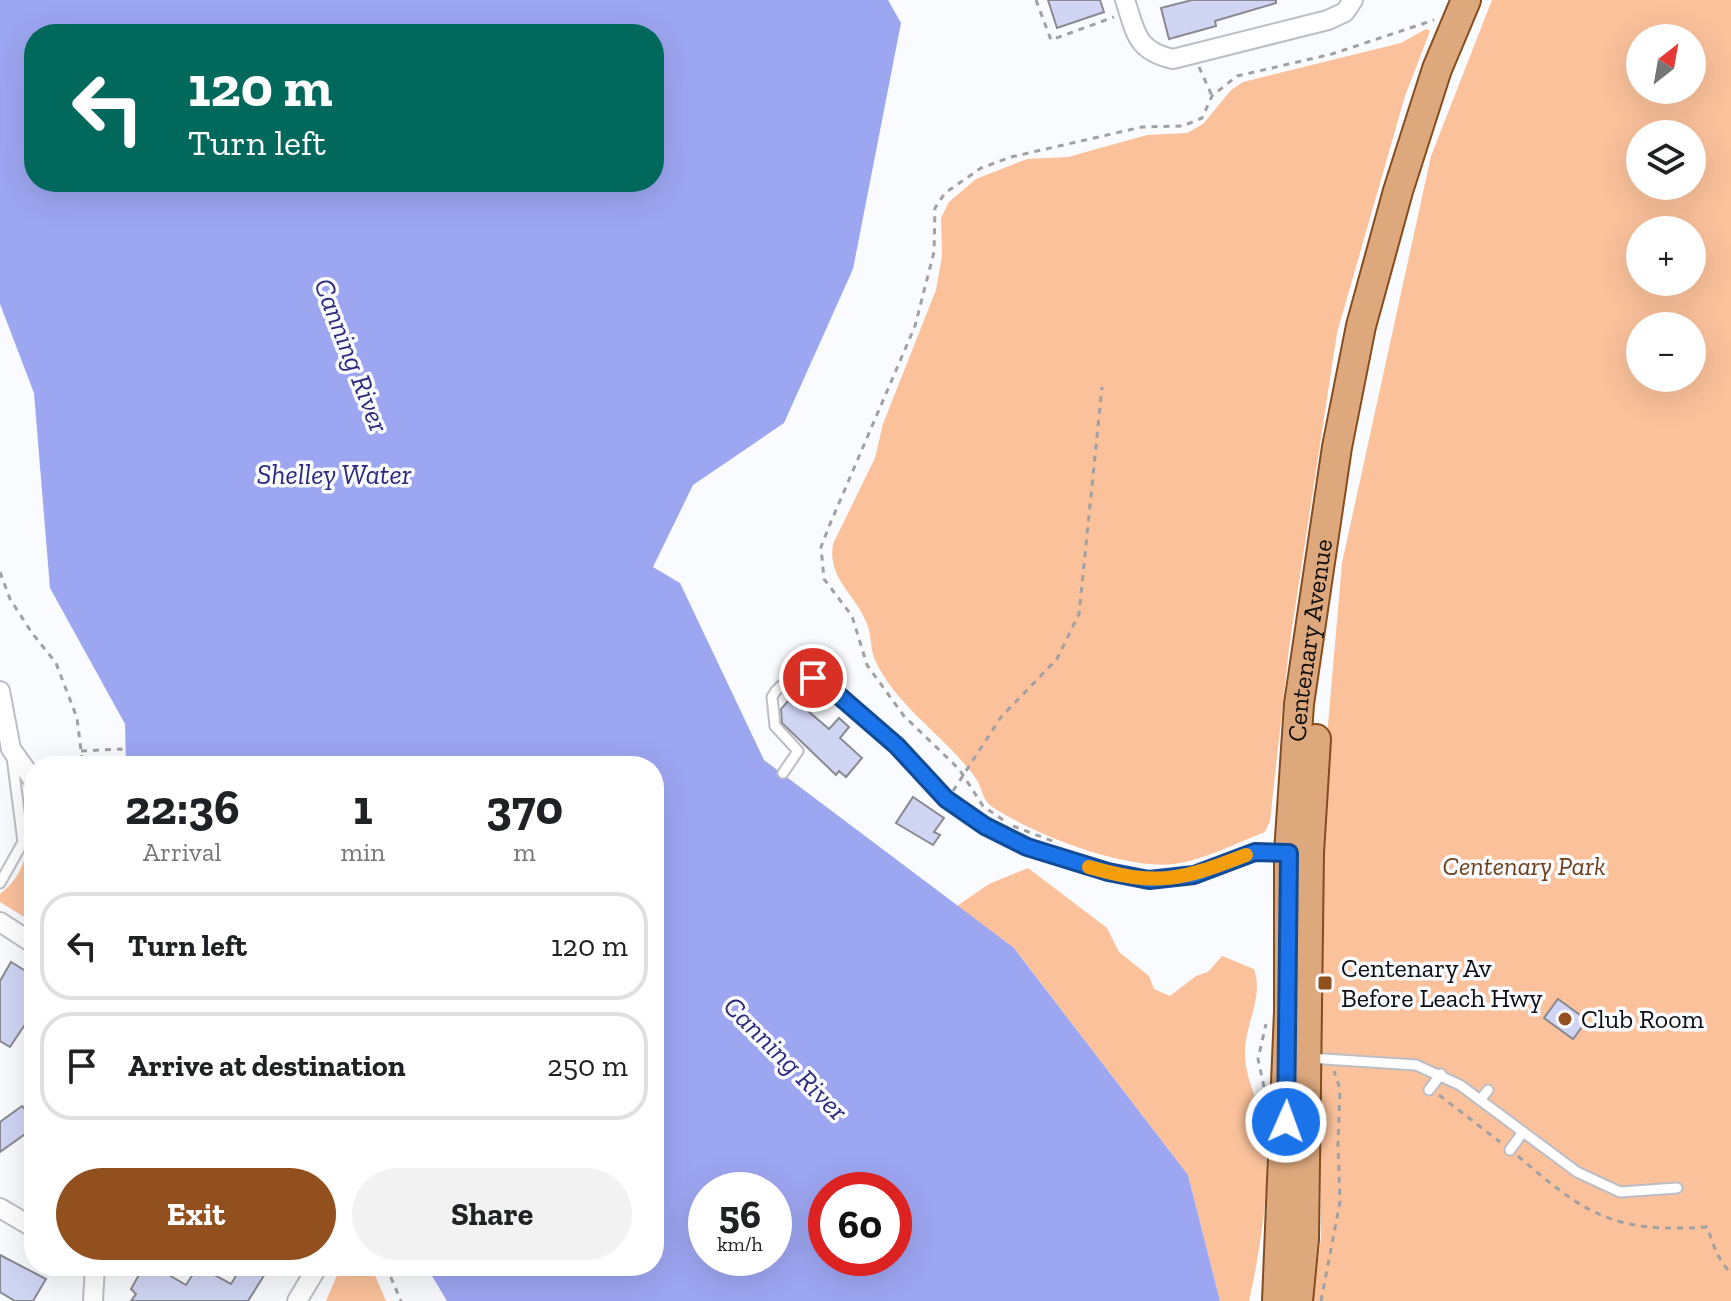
<!DOCTYPE html>
<html lang="en">
<head>
<meta charset="utf-8">
<style>
	body { margin:0; font-family:"Zilla Slab",serif; background:#f2f2f2; color:#202124; height:100vh; display:flex; flex-direction:column; font-size:30px; white-space:nowrap }
	* { box-sizing:border-box; margin:0 }
	p { font-size:26px; color:#757577 }
	.icon { flex:none; width:44px; height:44px; fill:none; stroke:currentColor; stroke-width:2; stroke-linecap:round; stroke-linejoin:round }
	.map { position:relative; flex:1; overflow:hidden }
	.details { position:absolute; left:24px; top:756px; width:640px; height:520px; display:flex; flex-direction:column; background:#fff; border-radius:32px; box-shadow:0 8px 32px #0002 }
	.details>* { flex:none }
	.hud { position:absolute; left:24px; top:24px; width:640px; height:168px; border-radius:32px; box-shadow:0 8px 32px #0002; background:#00695c; color:#fff; overflow:hidden }
	.needle { width:52px; rotate:31deg }
	.controls { position:absolute; left:1626px; top:24px; display:grid; gap:16px }
	.controls a { display:grid; place-items:center; width:80px; height:80px; border-radius:50%; background:#fff; box-shadow:0 8px 32px #0002; font-size:40px }
	.speed { position:absolute; left:688px; top:1172px; display:flex; gap:16px; font-size:40px; font-weight:700; text-align:center }
	.speed>* { display:grid; place-content:center; width:104px; height:104px; border-radius:50%; background:#fff; box-shadow:0 8px 32px #0002; line-height:1 }
	.speed small { font-size:20px; font-weight:400 }
	.speed .limit { border:12px solid #d22; background:#fff; color:#111 }
	.pin { position:absolute; display:grid; place-items:center; width:68px; height:68px; color:#fff; margin:-34px; border:4px solid #fff; border-radius:50%; box-shadow:0 2px 8px #0007 }
	.me { position:absolute; width:88px; margin:-44px; rotate:2deg; stroke-linejoin:round; filter:drop-shadow(0 0 6px #0008) }
	.turn { display:flex; align-items:center; gap:28px; height:168px; padding:0 32px; font-size:36px }
	.turn .icon { width:104px; height:104px; stroke-width:2.5 }
	.turn b { display:block; font-size:56px; line-height:68px }
	.eta { display:flex; justify-content:space-evenly; align-items:center; height:136px; text-align:center }
	.eta b { font-size:48px; font-weight:700; line-height:56px }
	.action { display:flex; gap:16px; margin-top:auto; padding:16px 32px }
	.action a { flex:1; height:92px; border-radius:48px; background:#91501d; color:#fff; font-size:32px; font-weight:700; line-height:92px; text-align:center }
	.action a+a { background:#f2f2f2; color:#202124 }
	ul { padding:0; list-style:none }
	li { display:flex; align-items:center; gap:24px; height:108px; margin:0 16px 12px; padding:0 16px; border:4px solid #e0e0e0; border-radius:32px }
	li div { flex:1 }
	li b { display:block; font-size:30px }
	li em { font-style:normal }
	.map>svg:first-child { display:block }
	.green { fill:#fac19b; fill-rule:evenodd }
	.water { fill:#9da6f1; fill-rule:evenodd }
	.building { fill:#d0d5f4; stroke:#898a91; stroke-width:2 }
	.lines { fill:none; stroke-linecap:round; stroke-linejoin:round }
	.lane-casing { stroke:#bdbec5; stroke-width:13 }
	.street-casing { stroke:#bdbec5; stroke-width:22 }
	.primary-casing { stroke:#874c1e; stroke-width:32 }
	.path { stroke:#a1a1a4; stroke-width:3; stroke-dasharray:6 6; stroke-linecap:butt }
	.lane { stroke:#fff; stroke-width:9 }
	.street { stroke:#fff; stroke-width:18 }
	.primary { stroke:#dea87d; stroke-width:28 }
	.route-casing { stroke:#114b97; stroke-width:20 }
	.route { stroke:#1a73e8; stroke-width:14 }
	.slow { stroke:#f59e0b; stroke-width:14 }
	.poi-dot { fill:#91501d; stroke:#fafbfe; stroke-width:3 }
	.labels { text-anchor:middle; stroke-width:7; stroke-linejoin:round; paint-order:stroke }
	.street-label { font-size:26px; fill:#0d0d0f; stroke:#fafbfe }
	.park-label { font-size:26px; font-style:italic; fill:#6f3f1b; stroke:#fafbfe }
	.poi-label { font-size:26px; fill:#0d0d0f; stroke:#fafbfe; text-anchor:start }
	.water-label { font-size:28px; font-style:italic; fill:#2d297e; stroke:#fafbfe }
</style>
</head>
<body>
<div class="map">
<svg width="1731" height="1301" viewBox="0 0 1731 1301">
	<rect width="100%" height="100%" fill="#fafbfe"/>
	<g class="green">
		<path d="M 1492,0 L 1731,0 L 1731,1301 L 1312,1301 L 1321,1238 L 1317,852 L 1342,563 L 1431,156 ZM 1640,38 L 1692,38 L 1692,90 L 1640,90 ZM 1640,134 L 1692,134 L 1692,186 L 1640,186 ZM 1640,230 L 1692,230 L 1692,282 L 1640,282 ZM 1640,326 L 1692,326 L 1692,378 L 1640,378 Z"/>
		<path d="M 1426,29 L 1430,31 L 1405,96 L 1337,333 L 1289,648 L 1270,821 L 1265,832 C 1236,843 1204,860 1174,864 C 1124,870 1032,834 991,806 C 982,799 982,788 977,780 C 947,737 897,708 875,660 C 870,649 872,636 867,624 C 856,594 827,579 833,544 L 875,458 L 883,424 L 936,290 L 942,256 L 941,218 L 949,202 L 976,179 L 1027,159 L 1068,157 L 1147,135 L 1187,133 L 1203,124 L 1231,90 L 1243,82 L 1401,43 Z"/>
		<path d="M 29,796 L 34,801 L 34,923 L 0,902 L 0,894 C 33,868 29,837 21,799 Z"/>
		<path d="M 1028,868 L 1107,928 L 1119,952 L 1149,976 L 1154,989 L 1170,996 L 1196,976 L 1208,972 L 1222,956 L 1254,969 C 1264,997 1245,1024 1245,1052 C 1244,1077 1260,1104 1264,1130 C 1272,1179 1260,1252 1249,1301 L 1220,1301 L 1188,1175 L 1014,948 L 957,906 L 989,884 Z"/>
		<polygon points="341,1266 371,1266 386,1301 326,1301"/>
	</g>
	<path class="water" d="M 0,0 L 888,0 L 901,23 L 853,269 L 784,423 L 693,485 L 653,567 L 680,583 L 764,760 L 1014,948 L 1030,969 L 1188,1175 L 1220,1301 L 447,1301 L 426,1266 L 654,1266 L 654,766 L 126,766 L 125,724 L 50,588 L 34,393 L 0,304 ZM 34,34 L 654,34 L 654,182 L 34,182 ZM 706,1190 L 774,1190 L 774,1258 L 706,1258 ZM 826,1190 L 894,1190 L 894,1258 L 826,1258 Z"/>
	<g class="building">
		<polygon points="1048,0 1100,0 1104,12 1057,28"/>
		<polygon points="1192,0 1276,0 1276,3 1215,21 1216,26 1169,39 1161,8"/>
		<polygon points="788,701 799,708 801,705 829,729 839,718 849,727 840,738 862,758 846,777 839,771 836,775 782,723 781,709"/>
		<polygon points="913,797 944,818 934,832 940,835 933,845 896,823"/>
		<polygon points="11,962 34,976 34,1011 10,1047 0,1041 0,981"/>
		<polygon points="1558,999 1587,1020 1573,1039 1544,1018"/>
		<polygon points="22,1106 34,1119 34,1141 24,1135 0,1152 0,1122"/>
		<polygon points="0,1255 46,1279 33,1301 15,1301 0,1292"/>
		<polygon points="144,1266 165,1266 162,1271 186,1285 198,1266 231,1284 242,1266 270,1266 248,1301 131,1301 136,1294 131,1289"/>
	</g>
	<g class="lines">
		<defs>
			<g id="lane">
				<path d="M 783,773 L 798,751 L 775,726 L 772,697 C 782,678 803,674 822,681 L 897,746 L 946,799 L 985,826 L 1027,847 L 1108,872 L 1149,880 L 1194,875 L 1255,852 L 1286,853"/>
				<polyline points="0,883 23,842 12,757"/>
				<polyline points="1309,1058 1416,1065 1460,1085 1577,1172 1620,1192 1677,1188"/>
				<polyline points="1429,1090 1441,1074"/>
				<polyline points="1480,1100 1488,1090"/>
				<polyline points="1510,1150 1523,1132"/>
			</g>
			<g id="street">
				<path d="M 1125,0 C 1136,33 1136,51 1173,59 L 1328,20 L 1345,12 L 1353,0"/>
				<polyline points="0,691 11,749 34,781"/>
				<polyline points="0,922 34,944"/>
				<polyline points="0,1208 34,1228"/>
				<polyline points="93,1301 95,1266"/>
				<polyline points="297,1301 318,1266"/>
			</g>
			<g id="primary">
				<path id="s1" d="M 1277,1301 L 1289,1011 L 1289,853 L 1299,704 L 1337,447 L 1361,326 L 1398,191 L 1437,69 L 1466,0"/>
				<polyline points="1298,1301 1304,1239 1309,853 1316,739"/>
			</g>
		</defs>
		<use href="#lane" class="lane-casing"/>
		<use href="#street" class="street-casing"/>
		<use href="#primary" class="primary-casing"/>
		<g class="path">
			<polyline points="1036,0 1051,40 1114,17"/>
			<polyline points="1199,67 1212,96"/>
			<polyline points="0,572 10,599 32,633 56,663 77,718 83,766"/>
			<polyline points="81,751 121,749 123,766"/>
			<polyline points="953,791 1001,717 1057,659 1079,614 1102,387"/>
			<polyline points="1003,820 983,806 959,769 904,716 867,665 852,616 824,579 821,547 830,524 915,326 934,252 935,208 945,193 981,168 1011,157 1142,127 1183,126 1202,118 1212,96 1237,76 1332,54 1434,20"/>
			<polyline points="1013,826 1055,842"/>
			<polyline points="1264,1087 1258,1059 1266,1024"/>
			<polyline points="1439,1095 1500,1142"/>
			<path d="M 1518,1156 C 1587,1216 1615,1233 1707,1227 L 1717,1254 L 1731,1275"/>
			<polyline points="386,1266 401,1301"/>
			<polyline points="1321,1301 1340,1202 1338,1145 1340,1089 1334,1071"/>
		</g>
		<use href="#lane" class="lane"/>
		<use href="#street" class="street"/>
		<use href="#primary" class="primary"/>
	</g>
	<g class="lines">
		<defs>
			<polyline id="route" points="813,678 822,681 897,746 946,799 985,826 1027,847 1108,872 1149,880 1194,875 1255,852 1289,853 1286,1122"/>
		</defs>
		<use href="#route" class="route-casing"/>
		<use href="#route" class="route"/>
		<path class="slow" d="M 1089,867 C 1158,887 1181,880 1246,855"/>
	</g>
	<g class="poi-dot">
		<rect x="1317" y="975" width="16" height="16" rx="4"/>
		<circle cx="1565" cy="1019" r="8"/>
	</g>
	<g class="labels">
		<g class="street-label">
			<text dy="9" stroke="none"><textPath href="#s1" startOffset="662">Centenary Avenue</textPath></text>
		</g>
		<g class="park-label">
			<text x="1524" y="875">Centenary Park</text>
		</g>
		<g class="poi-label">
			<text x="1341" y="977">Centenary Av<tspan x="1341" dy="30">Before Leach Hwy</tspan></text>
			<text x="1581" y="1028">Club Room</text>
		</g>
		<g class="water-label">
			<text transform="translate(352 355) rotate(69)" y="10">Canning River</text>
			<text x="334" y="484">Shelley Water</text>
			<text transform="translate(786 1058) rotate(45)" y="10">Canning River</text>
		</g>
	</g>
</svg>
<div class="controls">
<a><svg class="needle" viewBox="-14 -14 28 28"><path d="M0-13l5 13h-10z" fill="#e53935"/><path d="M0 13l5-13h-10z" fill="#757577"/></svg></a>
<a><svg class="icon" aria-label="layers" viewBox="0 0 24 24"><path d="M12 4l9 5-9 5-9-5zM3 14l9 5 9-5"/></svg></a>
<a>+</a>
<a>−</a>
</div>
<div class="speed"><div>56<small>km/h</small></div><div class="limit">60</div></div>
<div class="pin" style="left:813px;top:678px;background:#d93025"><svg class="icon" aria-label="arrive" viewBox="0 0 24 24"><path d="M6 21V4h12l-3 4 3 4H6"/></svg></div>
<svg class="me" style="left:1286px;top:1122px" viewBox="-20 -20 40 40"><circle r="17" fill="#1a73e8" stroke="#fff" stroke-width="3"/><path d="M0-11L8 9 0 5-8 9z" fill="#fff"/></svg>
<div class="hud">
<div class="turn"><svg class="icon" aria-label="left" viewBox="0 0 24 24"><path d="M17 20v-9H6M10 6l-5 5 5 5"/></svg><div><b>120 m</b>Turn left</div></div>
</div>
<section class="details">
<div class="eta">
<div><b>22:36</b><p>Arrival</p></div>
<div><b>1</b><p>min</p></div>
<div><b>370</b><p>m</p></div>
</div>
<ul>
<li><svg class="icon" aria-label="left" viewBox="0 0 24 24"><path d="M17 20v-9H6M10 6l-5 5 5 5"/></svg><div><b>Turn left</b></div><em>120 m</em></li>
<li><svg class="icon" aria-label="arrive" viewBox="0 0 24 24"><path d="M6 21V4h12l-3 4 3 4H6"/></svg><div><b>Arrive at destination</b></div><em>250 m</em></li>
</ul>
<div class="action"><a>Exit</a><a>Share</a></div>
</section>
</div>
</body>
</html>
